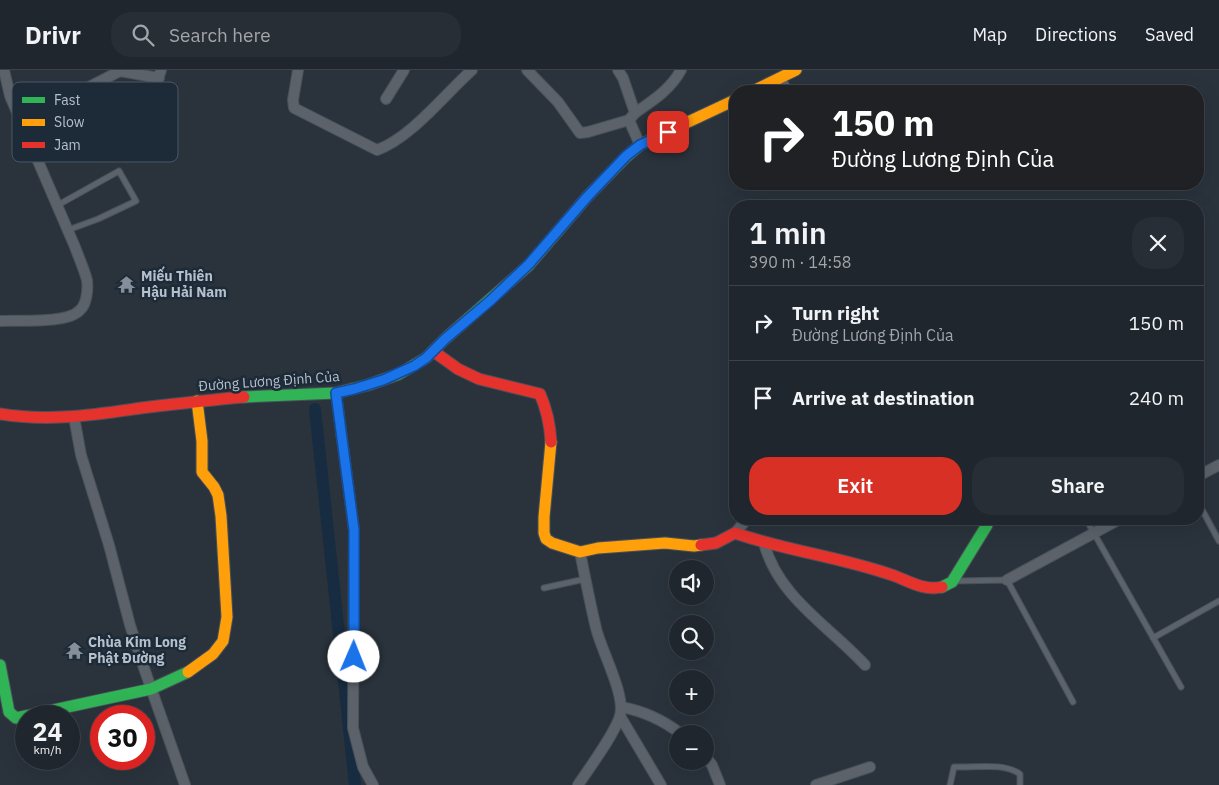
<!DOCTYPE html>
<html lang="en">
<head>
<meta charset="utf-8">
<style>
	body { margin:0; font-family:"IBM Plex Sans",sans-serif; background:#282e35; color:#f1f3f6; height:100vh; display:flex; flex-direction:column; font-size:19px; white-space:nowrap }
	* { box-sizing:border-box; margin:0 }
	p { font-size:16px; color:#a2a5aa }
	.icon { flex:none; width:28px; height:28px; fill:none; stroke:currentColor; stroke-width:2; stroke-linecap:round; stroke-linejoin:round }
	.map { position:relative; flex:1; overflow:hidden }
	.sheet { position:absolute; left:729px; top:130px; width:475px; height:325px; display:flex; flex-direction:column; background:#20262d; border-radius:20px; box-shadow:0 5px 20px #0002,0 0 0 1px #3d4349 }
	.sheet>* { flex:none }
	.guide { position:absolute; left:729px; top:15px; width:475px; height:105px; border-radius:20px; box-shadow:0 5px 20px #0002,0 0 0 1px #3d4349; background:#202124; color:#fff; overflow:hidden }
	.controls { position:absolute; left:669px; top:490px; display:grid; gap:10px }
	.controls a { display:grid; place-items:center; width:45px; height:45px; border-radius:50%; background:#20262d; box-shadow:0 5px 20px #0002,0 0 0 1px #3d4349; font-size:25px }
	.speed { position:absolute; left:15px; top:635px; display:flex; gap:10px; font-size:25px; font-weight:700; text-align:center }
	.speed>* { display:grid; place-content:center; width:65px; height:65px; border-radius:50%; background:#20262d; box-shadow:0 5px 20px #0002,0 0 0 1px #3d4349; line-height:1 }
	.speed small { font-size:12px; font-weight:400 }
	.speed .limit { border:8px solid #d22; background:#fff; color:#111 }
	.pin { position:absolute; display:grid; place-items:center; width:42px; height:42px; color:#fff; margin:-21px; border-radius:10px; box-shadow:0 2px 8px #0006 }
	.me { position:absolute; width:55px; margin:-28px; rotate:1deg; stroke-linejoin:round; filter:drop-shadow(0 0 4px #0008) }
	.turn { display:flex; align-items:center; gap:18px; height:105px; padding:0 20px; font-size:22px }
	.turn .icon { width:65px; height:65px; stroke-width:2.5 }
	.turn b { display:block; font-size:35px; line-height:42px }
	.round { display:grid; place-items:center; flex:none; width:52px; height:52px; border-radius:20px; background:#282e35 }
	.head { display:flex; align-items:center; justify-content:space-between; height:85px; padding:0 20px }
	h1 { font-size:30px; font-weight:600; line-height:38px }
	.primary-button { display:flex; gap:10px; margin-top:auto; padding:10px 20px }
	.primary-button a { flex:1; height:58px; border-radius:20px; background:#d93025; color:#fff; font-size:20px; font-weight:600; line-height:58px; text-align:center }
	.primary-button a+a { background:#282e35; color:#f1f3f6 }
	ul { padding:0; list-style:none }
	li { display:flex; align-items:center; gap:15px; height:75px; padding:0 20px; border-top:1px solid #3d4349 }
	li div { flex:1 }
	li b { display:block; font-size:19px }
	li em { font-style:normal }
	header { display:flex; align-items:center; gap:30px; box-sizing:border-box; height:70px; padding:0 25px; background:#20262d; border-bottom:1px solid #3d4349 }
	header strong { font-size:24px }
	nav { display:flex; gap:28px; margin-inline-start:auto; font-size:18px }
	.search { width:350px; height:45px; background:#282e35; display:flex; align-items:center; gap:12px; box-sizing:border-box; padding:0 18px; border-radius:20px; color:#a2a5aa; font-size:19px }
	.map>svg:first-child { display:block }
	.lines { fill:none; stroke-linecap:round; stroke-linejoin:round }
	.canal { stroke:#172c41; stroke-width:12 }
	.lane-casing { stroke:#485058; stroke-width:7 }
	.street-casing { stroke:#485058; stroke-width:12 }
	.fast-casing { stroke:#485058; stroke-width:13 }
	.slow-casing { stroke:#485058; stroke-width:13 }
	.jam-casing { stroke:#485058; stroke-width:13 }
	.lane { stroke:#5b6269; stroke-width:5 }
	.street { stroke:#5b6269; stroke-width:10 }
	.fast { stroke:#30b455; stroke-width:11 }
	.slow { stroke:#ff9f0a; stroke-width:11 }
	.jam { stroke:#e5322d; stroke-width:11 }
	.route-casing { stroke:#114b97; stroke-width:12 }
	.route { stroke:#1a73e8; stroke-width:9 }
	.labels { text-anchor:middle; stroke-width:5; stroke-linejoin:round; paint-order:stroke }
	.poi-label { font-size:14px; font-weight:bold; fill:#b5c0cc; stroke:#1d2a38; text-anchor:start }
	.street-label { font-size:14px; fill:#b5c0cc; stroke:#1d2a38 }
	.key { fill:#1d2a38; stroke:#4b5764; stroke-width:1 }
	.key-label { font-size:14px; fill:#b5c0cc }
</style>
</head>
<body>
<header>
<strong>Drivr</strong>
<div class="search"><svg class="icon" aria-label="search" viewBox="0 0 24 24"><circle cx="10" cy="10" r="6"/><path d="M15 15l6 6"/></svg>Search here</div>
<nav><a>Map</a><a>Directions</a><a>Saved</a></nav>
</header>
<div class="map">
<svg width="1219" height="715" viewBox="0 0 1219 715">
	<rect width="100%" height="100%" fill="#2a333c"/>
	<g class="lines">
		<polyline class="canal" points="315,339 355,715"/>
		<defs>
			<g id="lane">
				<polyline points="58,135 119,101 136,131 98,149 68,160"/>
				<polyline points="1198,432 1219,471"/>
				<polyline points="1086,449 1181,617"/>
				<polyline points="955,511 1007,510 1073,632"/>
				<polyline points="544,518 585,509"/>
				<polyline points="1153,568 1219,531"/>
				<path d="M 950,715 L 954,697 C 975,698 1003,692 1020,704 L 1020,715"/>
			</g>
			<g id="street">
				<path d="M 298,0 L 293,30 L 294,38 L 377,80 C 411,68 445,24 472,0"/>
				<polyline points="527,0 558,32 580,63 588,62 629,50"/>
				<polyline points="618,0 623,8 635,43 629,50 640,75"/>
				<polyline points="780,8 787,21"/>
				<polyline points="152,27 161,0"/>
				<polyline points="386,29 404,0"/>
				<path d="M 635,43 C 652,31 671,19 681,0"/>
				<polyline points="21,52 120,1 159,8"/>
				<path d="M 0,251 C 19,250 68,254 80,240 C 87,234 88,219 87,210 C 84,199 79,188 75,177 L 10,26 L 4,0"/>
				<polyline points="336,323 354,460 353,658 363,697 373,715"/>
				<polyline points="74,347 81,385 109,475 130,555 144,598 185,715"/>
				<polyline points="1198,406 1219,395"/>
				<polyline points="735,463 747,449"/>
				<path d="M 764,473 C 778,527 829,556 865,595"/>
				<polyline points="1007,510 1120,449"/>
				<path d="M 621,637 C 644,641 663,650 681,664"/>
				<polyline points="620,646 661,715"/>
				<polyline points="705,686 712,695 720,715"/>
				<path d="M 578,715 C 590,697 614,665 620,646 C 626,625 601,580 596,558 C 590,533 585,507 580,482"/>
				<polyline points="816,715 870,697"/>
			</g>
			<g id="fast">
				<polyline points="244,327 336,323 368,315 399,304 426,288 445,269 529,195 587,127 626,87 640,75 656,67"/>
				<polyline points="942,517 952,512 987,455"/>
				<polyline points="0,595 9,642 16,648 151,619 188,602"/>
			</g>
			<g id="slow">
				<polyline points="753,21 796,0"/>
				<polyline points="656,67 735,30"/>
				<polyline points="551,372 544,447 544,463 546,469 552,473 580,482 598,478 665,473 694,476 701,475"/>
				<polyline points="188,602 213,584 223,571 227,547 221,446 218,425 214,417 202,402 202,371 197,331"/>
			</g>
			<g id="jam">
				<path d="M 433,281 L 458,299 L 479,309 L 540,324 C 547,340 550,354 551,372"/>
				<path d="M 0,344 C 49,352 92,345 141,338 C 175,334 209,330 244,327"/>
				<path d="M 701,475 L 716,473 L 735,463 C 787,481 842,487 895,506 C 910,512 925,521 942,517"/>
			</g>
		</defs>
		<use href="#lane" class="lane-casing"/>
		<use href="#street" class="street-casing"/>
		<use href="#fast" class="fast-casing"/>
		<use href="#slow" class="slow-casing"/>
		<use href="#jam" class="jam-casing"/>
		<use href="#lane" class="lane"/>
		<use href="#street" class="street"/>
		<use href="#fast" class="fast"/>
		<use href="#slow" class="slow"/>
		<use href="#jam" class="jam"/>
	</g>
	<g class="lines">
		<defs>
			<polyline id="route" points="354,587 354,460 336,323 354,319 383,310 414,296 426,288 445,269 491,230 529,194 587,127 626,86 640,75 668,62"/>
		</defs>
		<use href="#route" class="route-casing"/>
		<use href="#route" class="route"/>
	</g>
	<defs>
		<symbol id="temple-bare" viewBox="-9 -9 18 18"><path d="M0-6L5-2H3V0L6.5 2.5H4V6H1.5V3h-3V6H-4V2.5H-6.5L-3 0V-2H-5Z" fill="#848f9a" stroke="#1d2a38" stroke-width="2.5" paint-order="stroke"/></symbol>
	</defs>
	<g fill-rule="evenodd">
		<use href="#temple-bare" x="114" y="202" width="25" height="25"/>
		<use href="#temple-bare" x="62" y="568" width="25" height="25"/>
	</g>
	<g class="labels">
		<g class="poi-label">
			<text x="141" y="211">Miếu Thiên<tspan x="141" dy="16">Hậu Hải Nam</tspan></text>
			<text x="88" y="577">Chùa Kim Long<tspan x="88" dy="16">Phật Đường</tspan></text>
		</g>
		<g class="street-label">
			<text transform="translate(269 311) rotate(-4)" y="5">Đường Lương Định Của</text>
		</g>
	</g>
	<rect x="12" y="12" width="166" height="80" rx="8" class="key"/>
	<rect x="22" y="27" width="23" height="6" fill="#30b455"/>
	<rect x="22" y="49" width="23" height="7" fill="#ff9f0a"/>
	<rect x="22" y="72" width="23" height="6" fill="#e5322d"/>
	<g class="key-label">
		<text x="54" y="35">Fast</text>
		<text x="54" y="57">Slow</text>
		<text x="54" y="80">Jam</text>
	</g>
</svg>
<div class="controls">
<a><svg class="icon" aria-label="sound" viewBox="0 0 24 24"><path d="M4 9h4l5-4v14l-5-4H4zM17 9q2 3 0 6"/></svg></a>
<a><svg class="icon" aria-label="search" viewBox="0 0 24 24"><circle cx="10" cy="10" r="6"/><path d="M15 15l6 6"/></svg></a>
<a>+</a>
<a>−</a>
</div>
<div class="speed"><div>24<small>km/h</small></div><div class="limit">30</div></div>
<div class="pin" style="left:668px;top:62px;background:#d93025"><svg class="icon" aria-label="arrive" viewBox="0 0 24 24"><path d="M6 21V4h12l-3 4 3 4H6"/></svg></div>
<svg class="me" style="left:354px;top:587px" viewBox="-20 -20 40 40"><circle r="19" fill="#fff"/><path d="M0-13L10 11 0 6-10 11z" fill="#1a73e8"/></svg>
<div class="guide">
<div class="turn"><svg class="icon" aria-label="right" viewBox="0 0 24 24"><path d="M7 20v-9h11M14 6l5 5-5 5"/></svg><div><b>150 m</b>Đường Lương Định Của</div></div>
</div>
<section class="sheet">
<div class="head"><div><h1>1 min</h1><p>390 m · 14:58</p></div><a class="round"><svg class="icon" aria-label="close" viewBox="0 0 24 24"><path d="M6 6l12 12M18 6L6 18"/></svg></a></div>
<ul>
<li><svg class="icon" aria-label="right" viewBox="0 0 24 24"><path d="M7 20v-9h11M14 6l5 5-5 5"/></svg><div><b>Turn right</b><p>Đường Lương Định Của</p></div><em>150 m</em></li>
<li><svg class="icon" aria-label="arrive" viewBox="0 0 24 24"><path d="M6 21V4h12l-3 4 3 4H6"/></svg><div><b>Arrive at destination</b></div><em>240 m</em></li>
</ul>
<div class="primary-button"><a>Exit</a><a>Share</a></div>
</section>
</div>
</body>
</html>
